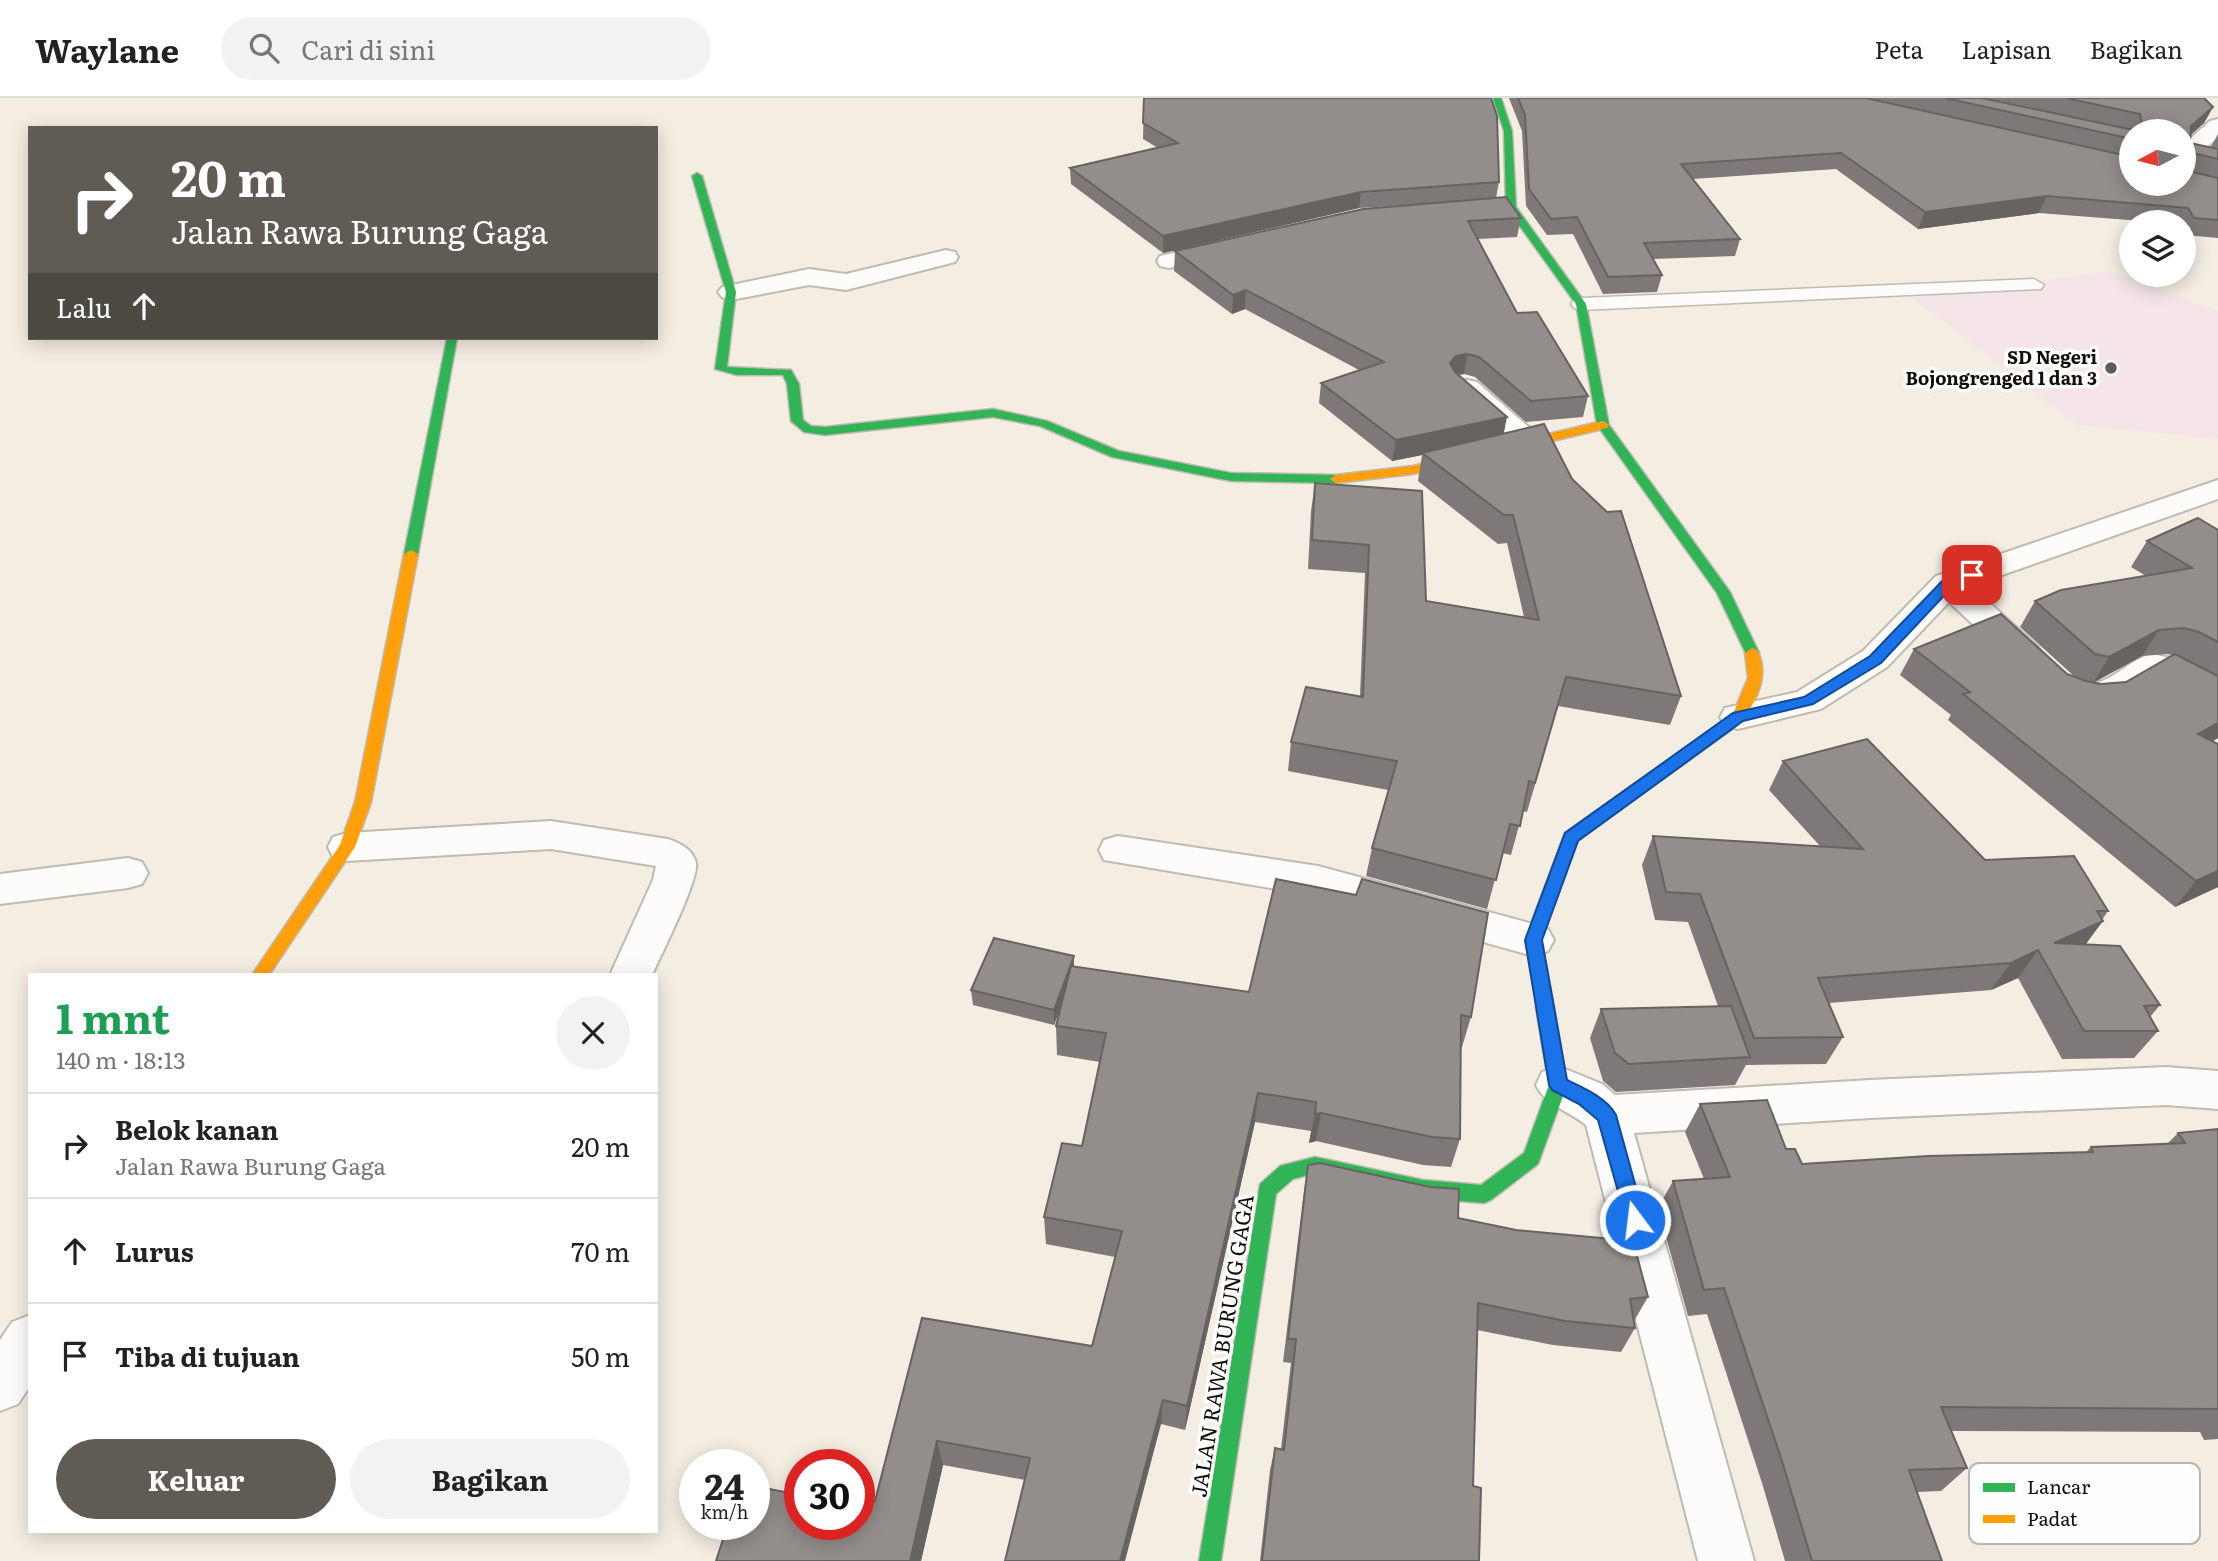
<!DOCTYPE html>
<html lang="id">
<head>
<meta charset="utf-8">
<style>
	body { margin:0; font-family:Literata,serif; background:#f2f2f2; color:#222; height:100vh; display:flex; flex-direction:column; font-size:26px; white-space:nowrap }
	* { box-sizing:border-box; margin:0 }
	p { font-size:23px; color:#767676 }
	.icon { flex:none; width:38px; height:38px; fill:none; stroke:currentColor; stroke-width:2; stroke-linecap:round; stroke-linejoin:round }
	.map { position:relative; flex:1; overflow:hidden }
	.panel { position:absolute; left:28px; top:875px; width:630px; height:560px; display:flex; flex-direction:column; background:#fff; border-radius:0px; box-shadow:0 4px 18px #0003 }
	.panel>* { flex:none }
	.banner { position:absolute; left:28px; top:28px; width:630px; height:214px; border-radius:0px; box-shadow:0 4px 18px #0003; background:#605c54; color:#fff; overflow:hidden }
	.needle { width:46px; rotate:263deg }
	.fabs { position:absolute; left:2119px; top:21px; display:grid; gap:14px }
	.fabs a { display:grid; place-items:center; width:77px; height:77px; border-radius:50%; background:#fff; box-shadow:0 4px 18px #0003; font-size:35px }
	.speed { position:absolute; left:679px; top:1351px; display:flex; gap:14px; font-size:35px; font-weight:700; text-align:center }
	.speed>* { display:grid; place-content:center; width:91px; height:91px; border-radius:50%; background:#fff; box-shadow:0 4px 18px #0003; line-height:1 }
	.speed small { font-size:18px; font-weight:400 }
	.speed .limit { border:10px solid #d22; background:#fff; color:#111 }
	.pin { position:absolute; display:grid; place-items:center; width:60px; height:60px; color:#fff; margin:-30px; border-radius:14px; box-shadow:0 4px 10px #0006 }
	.me { position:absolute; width:77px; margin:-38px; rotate:345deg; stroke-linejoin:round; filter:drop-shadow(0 0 5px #0008) }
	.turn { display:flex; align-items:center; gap:24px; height:147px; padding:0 28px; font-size:32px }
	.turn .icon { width:91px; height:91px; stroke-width:2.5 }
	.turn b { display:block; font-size:49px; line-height:60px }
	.then { display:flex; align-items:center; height:66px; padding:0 28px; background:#0003; gap:14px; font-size:26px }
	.round { display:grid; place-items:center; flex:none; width:74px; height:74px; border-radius:37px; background:#f2f2f2 }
	.overview { display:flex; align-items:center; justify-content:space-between; height:119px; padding:0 28px }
	h1 { font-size:42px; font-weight:700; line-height:52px; color:#1e9e55 }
	.action { display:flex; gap:14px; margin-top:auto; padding:14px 28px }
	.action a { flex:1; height:80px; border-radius:42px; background:#605c54; color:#fff; font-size:28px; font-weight:700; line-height:80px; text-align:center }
	.action a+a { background:#f2f2f2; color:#222 }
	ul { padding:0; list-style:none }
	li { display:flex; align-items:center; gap:21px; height:105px; padding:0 28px; border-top:2px solid #e0e0e0 }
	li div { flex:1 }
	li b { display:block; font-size:26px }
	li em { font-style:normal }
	header { display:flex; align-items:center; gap:42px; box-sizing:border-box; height:98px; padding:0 35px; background:#fff; border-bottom:2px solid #e0e0e0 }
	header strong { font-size:33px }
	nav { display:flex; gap:38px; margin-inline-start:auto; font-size:24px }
	.search { width:490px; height:63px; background:#f2f2f2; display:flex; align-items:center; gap:18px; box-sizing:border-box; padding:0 24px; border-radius:38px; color:#767676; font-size:26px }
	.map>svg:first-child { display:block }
	.education { fill:#f5e5e8 }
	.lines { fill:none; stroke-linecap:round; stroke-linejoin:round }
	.lane-casing { stroke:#bfbab2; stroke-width:3 }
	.street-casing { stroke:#bfbab2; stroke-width:4 }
	.fast-casing { stroke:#bfbab2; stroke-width:3 }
	.slow-casing { stroke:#bfbab2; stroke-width:3 }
	.lane { fill:#fdfcfb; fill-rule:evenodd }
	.street { fill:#fdfcfb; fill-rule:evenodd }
	.fast { fill:#30b455; fill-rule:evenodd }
	.slow { fill:#ff9f0a; fill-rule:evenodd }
	.wall { fill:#7e7978; fill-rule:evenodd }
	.shaded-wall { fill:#676361 }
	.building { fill:#938d8b; stroke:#676361; stroke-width:2 }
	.route { fill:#1a73e8; stroke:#114b97; stroke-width:2 }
	.poi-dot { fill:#605c54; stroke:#fefefe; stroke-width:2.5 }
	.labels { text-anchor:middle; stroke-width:7; stroke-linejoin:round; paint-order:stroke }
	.far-poi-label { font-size:18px; font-weight:bold; fill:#110e07; stroke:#fefefe; text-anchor:end }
	.street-label { font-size:21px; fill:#110e07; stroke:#fefefe }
	.key { fill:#fefefe; stroke:#b7b6b4; stroke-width:2 }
	.key-label { font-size:19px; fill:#110e07 }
</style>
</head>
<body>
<header>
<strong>Waylane</strong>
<div class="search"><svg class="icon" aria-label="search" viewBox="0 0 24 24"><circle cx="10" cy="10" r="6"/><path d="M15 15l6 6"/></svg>Cari di sini</div>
<nav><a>Peta</a><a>Lapisan</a><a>Bagikan</a></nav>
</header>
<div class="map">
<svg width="2218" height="1463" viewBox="0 0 2218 1463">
	<rect width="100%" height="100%" fill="#f3ede2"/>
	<polygon class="education" points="2110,173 2218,213 2218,341 2077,327 1913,200"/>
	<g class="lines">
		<defs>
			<polygon id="lane" points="2034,181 2044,187 2041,191 1581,212 1574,210 1571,206 1574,202 1581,200"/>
			<g id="street">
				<polygon points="2218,21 2218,39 2196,59 2184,60 2184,46 2210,23"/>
				<polygon points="1226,143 1235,145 1238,150 1235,155 1169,170 1160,168 1157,163 1160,158"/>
				<polygon points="946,152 955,154 958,159 955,164 846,192 809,187 731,202 722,199 718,194 722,189 809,171 846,176"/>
				<polygon points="1467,282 1477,284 1539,338 1544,344 1539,350 1529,353 1519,350 1457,296 1453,290 1457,284"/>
				<polygon points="2218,382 2218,401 1971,488 2038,549 2043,557 2038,565 2026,568 2014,565 1949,504 1887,569 1821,611 1738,631 1725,628 1720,619 1725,610 1797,594 1863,553 1936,478"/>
				<path d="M 2152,556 L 2185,563 L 2218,582 L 2218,609 L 2206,605 L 2158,579 C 2125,603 2104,616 2064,604 L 2058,596 L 2064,588 C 2075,584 2086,589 2097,585 C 2117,579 2131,561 2152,556 Z"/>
				<path d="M 551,723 L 668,741 C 679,745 693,751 696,765 C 699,782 661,857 652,877 L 610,877 L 653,782 L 656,768 L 551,751 L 347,763 L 333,759 L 328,749 L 333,739 L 347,735 Z"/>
				<polygon points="1118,738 1318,768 1533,826 1548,831 1554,842 1548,853 1533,858 1318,798 1104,762 1099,752 1104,742"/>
				<polygon points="128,760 142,764 148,775 142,786 128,790 0,806 0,776"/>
				<path d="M 1558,968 L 1602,986 L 1615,997 L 1870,982 L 2166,969 L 2218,973 L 2218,1011 L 2166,1007 L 1870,1020 L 1634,1035 L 1754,1463 L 1698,1463 L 1586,1027 C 1569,1013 1545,1007 1536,987 L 1542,974 Z"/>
				<polygon points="30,1217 30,1288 18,1306 0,1313 0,1242 12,1224"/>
			</g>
			<g id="fast">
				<polygon points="1493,0 1501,0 1512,33 1516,109 1586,206 1609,327 1730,494 1759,555 1757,558 1747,558 1717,495 1597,327 1576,206 1506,109 1504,33"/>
				<polygon points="697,75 702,78 736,194 727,269 791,272 799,286 803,322 811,328 825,329 993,311 1047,323 1119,353 1231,375 1336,377 1342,381 1336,385 1231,383 1112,359 1040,328 993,319 825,337 804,334 791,323 787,286 783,277 737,277 715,271 726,194 692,78"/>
				<polygon points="447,240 457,240 418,456 411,460 404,456"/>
				<polygon points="1545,902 1551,904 1554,909 1567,987 1538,1066 1491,1102 1484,1105 1423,1100 1315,1075 1293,1081 1276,1096 1221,1463 1199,1463 1260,1086 1280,1068 1315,1059 1423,1082 1481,1087 1524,1055 1549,987 1536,909 1539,904"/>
			</g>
			<g id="slow">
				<polygon points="1603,323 1609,327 1607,330 1413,376 1336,385 1330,381 1336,377 1413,368"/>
				<polygon points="411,452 418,456 371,704 355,749 269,877 252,877 340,747 355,704 404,456"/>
				<path d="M 1752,550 L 1757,552 C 1770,577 1757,600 1743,623 L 1578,742 L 1541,842 L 1554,909 L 1551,914 L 1545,916 L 1539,914 L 1525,842 L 1565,735 L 1733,616 L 1748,580 L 1745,555 Z"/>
			</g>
		</defs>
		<use href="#lane" class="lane-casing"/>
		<use href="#street" class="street-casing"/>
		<use href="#fast" class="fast-casing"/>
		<use href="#slow" class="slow-casing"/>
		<use href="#lane" class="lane"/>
		<use href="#street" class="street"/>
		<use href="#fast" class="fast"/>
		<use href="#slow" class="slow"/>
	</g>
	<g class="wall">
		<polygon points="1144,0 1499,84 1496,100 1521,120 1517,139 1478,141 1517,215 1588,298 1583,319 1526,324 1475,279 1464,276 1458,277 1503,335 1681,598 1670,627 1558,608 1527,714 1523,713 1511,757 1502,755 1487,811 1366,778 1372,750 1388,692 1288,673 1291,644 1360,598 1365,475 1308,471 1311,413 1315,385 1426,503 1524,519 1507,445 1498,446 1418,383 1422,357 1392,363 1319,305 1321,285 1359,272 1245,211 1232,216 1174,173 1175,153 1440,105 1359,110 1163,155 1071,86 1070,70 1158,50 1143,41"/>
		<polygon points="1509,0 1866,0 2184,86 2132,33 2132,59 1869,0 1982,0 2133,32 1985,0 2204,0 2213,9 2204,25 2190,37 2190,45 2211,49 2218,36 2218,80 2187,73 2218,80 2218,140 2185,137 2184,124 2154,124 2039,115 1918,131 1836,71 1693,81 1740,141 1735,158 1653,161 1662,177 1657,194 1603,196 1573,136 1547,137 1526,108 1522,33"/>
		<path d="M 2218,432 L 2218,640 L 2213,643 L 2218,646 L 2218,789 L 2175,809 L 1948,622 L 1951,617 L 1900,577 L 1914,551 L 2067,576 L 2075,579 L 2020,529 L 2035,503 L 2146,478 L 2131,469 L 2147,443 ZM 2167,556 L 2172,557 L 2126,584 L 2101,586 L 2094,584 L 2142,558 Z"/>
		<polygon points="1783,663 1985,762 2108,813 2086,846 2160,907 2150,919 2158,933 2134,960 2062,961 2018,880 1991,892 1829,905 1843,939 1826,966 1746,967 1735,987 1616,994 1603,983 1590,940 1601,911 1718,908 1688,824 1655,822 1642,767 1653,738 1820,748 1769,692"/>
		<polygon points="1276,781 1471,919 1462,949 1461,949 1460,1041 1451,1069 1423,1067 1316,1043 1309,1045 1311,1033 1255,1024 1185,1332 1161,1326 1025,1382 943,1367 921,1463 800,1397 875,1403 922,1220 1092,1248 1115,1159 1046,1146 1044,1119 1082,1048 1100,964 1057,957 1056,928 1059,913 1054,927 973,907 971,892 1074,869 1249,894"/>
		<polygon points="1700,1006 1786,1051 1802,1066 2086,1054 2091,1049 2167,1046 2178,1035 2218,1031 2218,1341 2204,1342 2200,1334 1951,1333 1967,1370 1941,1393 1917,1394 1942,1463 1785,1463 1762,1385 1707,1216 1688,1218 1658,1110 1673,1083 1704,1081 1685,1034"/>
		<polygon points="1308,1067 1458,1120 1648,1199 1634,1223 1635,1230 1621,1254 1553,1247 1477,1232 1473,1388 1479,1463 1260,1463 1270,1372 1275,1350 1281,1351 1291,1265 1283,1264 1304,1093"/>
	</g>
	<g class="shaded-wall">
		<polygon points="2213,9 2204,25 2184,43 2191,28"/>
		<polygon points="2193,55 2186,68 2190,67 2184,78 2184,69 2190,58"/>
		<polygon points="1361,94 1359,110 1163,155 1163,138"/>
		<polygon points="2047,98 2039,115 1918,131 1925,114"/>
		<polygon points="1246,192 1245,211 1232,216 1233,197"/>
		<polygon points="1467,256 1464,276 1452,278 1450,265 1456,258"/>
		<polygon points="1507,319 1503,339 1422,355 1422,357 1392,363 1396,342"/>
		<polygon points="2159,532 2142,558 2093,585 2109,559"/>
		<polygon points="2218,625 2218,640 2179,662 2198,636"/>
		<polygon points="2218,773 2218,789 2175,809 2196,783"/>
		<polygon points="2103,823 2082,851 2054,845"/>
		<polygon points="2038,852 2018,880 1991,892 2011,865"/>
		<polygon points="1074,858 1074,873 1054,927 1054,912"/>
		<polygon points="1258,995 1255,1024 1185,1332 1187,1308"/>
		<polygon points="1321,1015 1316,1043 1309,1045 1315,1016"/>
		<polygon points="1163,1302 1161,1326 1125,1463 1120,1463"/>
		<polygon points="937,1343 943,1367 921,1463 910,1463"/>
	</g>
	<g class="building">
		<polygon points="1144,0 1491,0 1497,18 1499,84 1361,94 1163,138 1070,70 1178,45 1143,25"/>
		<polygon points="1518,0 1866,0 2132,59 2132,86 2184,86 2184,72 2218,80 2218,122 2194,120 2188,110 2047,98 1925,114 1841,55 1681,66 1740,141 1644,145 1662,177 1608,179 1577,119 1551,121 1529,91 1525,17"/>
		<polygon points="1945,0 1982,0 2138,33 2132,33 2132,41"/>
		<polygon points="2066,0 2204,0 2213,9 2191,28 2190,45 2218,51 2218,61 2193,55 2190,58 2190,67 2184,69 2184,33 2140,33 2143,31 2140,16"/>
		<polygon points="1506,99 1521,120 1468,123 1517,215 1537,214 1588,298 1531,303 1479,259 1467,256 1456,258 1450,265 1455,274 1507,319 1396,342 1321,285 1384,264 1246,192 1233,197 1175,153 1363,111"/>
		<polygon points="1544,326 1572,381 1607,414 1621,413 1681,598 1566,579 1535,685 1529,683 1520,728 1510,726 1496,782 1372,750 1397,663 1291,644 1306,589 1363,599 1369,447 1312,442 1315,385 1422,393 1426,503 1539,522 1513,417 1504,417 1422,355"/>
		<polygon points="2198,420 2218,432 2218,544 2199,534 2184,530 2159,532 2109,559 2095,556 2035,503 2061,492 2192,470 2147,443"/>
		<polygon points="2001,516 2067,576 2086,583 2101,586 2126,584 2175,556 2218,578 2218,625 2198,636 2218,646 2218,773 2196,783 1963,596 1970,594 1914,551"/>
		<polygon points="1867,641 1985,762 2074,758 2108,813 2097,813 2103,823 2054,845 2120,848 2160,907 2144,908 2158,933 2084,933 2038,852 2011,865 1818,880 1843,939 1754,940 1700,796 1666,794 1653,738 1863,751 1783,663"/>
		<polygon points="1276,781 1356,797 1362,781 1488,815 1471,919 1461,917 1460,1041 1432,1039 1321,1015 1315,1016 1316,1004 1258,995 1187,1308 1163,1302 1120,1463 1005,1463 1030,1360 937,1343 910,1463 716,1463 728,1426 754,1426 754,1388 800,1397 800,1426 859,1426 859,1401 875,1403 922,1220 1092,1248 1122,1133 1044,1119 1062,1045 1082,1048 1106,935 1056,928 1071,868 1249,894"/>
		<polygon points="994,840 1074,858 1054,912 971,892"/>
		<polygon points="1731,908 1750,959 1629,966 1615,955 1601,911"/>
		<polygon points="1767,1002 1786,1051 1795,1051 1802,1066 1928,1058 2093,1054 2091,1049 2185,1045 2178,1035 2218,1031 2218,1311 1941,1309 1967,1370 1909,1372 1942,1463 1812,1463 1782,1363 1724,1190 1704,1192 1673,1083 1730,1079 1700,1006"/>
		<polygon points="1320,1065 1430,1089 1459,1091 1458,1120 1516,1132 1633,1143 1648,1199 1630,1201 1635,1230 1565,1223 1478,1205 1473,1388 1481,1390 1479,1463 1262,1463 1275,1350 1284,1352 1296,1241 1288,1241 1308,1067"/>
	</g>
	<path class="route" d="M 1972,472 L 1979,477 L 1977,479 L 1953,488 L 1881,565 L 1813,606 L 1743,623 L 1578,743 L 1542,842 L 1567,982 C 1584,990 1607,1000 1616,1017 L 1645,1122 L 1642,1129 L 1635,1131 L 1628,1129 L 1598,1022 L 1579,1006 L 1552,992 L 1549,987 L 1525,842 L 1565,735 L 1733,615 L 1804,599 L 1870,558 L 1943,482 Z"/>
	<circle class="poi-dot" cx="2111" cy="270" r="7"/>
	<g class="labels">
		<g class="far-poi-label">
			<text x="2097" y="266">SD Negeri<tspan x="2097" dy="21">Bojongrenged 1 dan 3</tspan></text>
		</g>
		<g class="street-label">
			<text transform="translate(1223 1248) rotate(-81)" y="7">JALAN RAWA BURUNG GAGA</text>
		</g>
	</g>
	<rect x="1969" y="1365" width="231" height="81" rx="10" class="key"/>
	<rect x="1983" y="1385" width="32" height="9" fill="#30b455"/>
	<rect x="1983" y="1417" width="32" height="8" fill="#ff9f0a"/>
	<g class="key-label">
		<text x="2027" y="1396">Lancar</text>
		<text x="2027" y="1428">Padat</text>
	</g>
</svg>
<div class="fabs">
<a><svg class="needle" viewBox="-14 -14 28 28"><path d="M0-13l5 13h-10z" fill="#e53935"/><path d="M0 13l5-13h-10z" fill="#767676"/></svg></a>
<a><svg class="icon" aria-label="layers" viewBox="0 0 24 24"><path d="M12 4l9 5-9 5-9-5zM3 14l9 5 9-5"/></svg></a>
</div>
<div class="speed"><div>24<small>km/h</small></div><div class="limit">30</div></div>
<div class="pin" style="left:1972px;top:477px;background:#d93025"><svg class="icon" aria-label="arrive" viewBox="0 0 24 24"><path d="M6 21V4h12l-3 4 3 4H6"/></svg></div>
<svg class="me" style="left:1635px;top:1122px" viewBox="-20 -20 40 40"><circle r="17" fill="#1a73e8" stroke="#fff" stroke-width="3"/><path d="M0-11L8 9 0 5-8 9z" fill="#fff"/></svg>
<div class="banner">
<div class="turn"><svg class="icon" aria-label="right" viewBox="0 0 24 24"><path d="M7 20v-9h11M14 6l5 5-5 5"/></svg><div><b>20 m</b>Jalan Rawa Burung Gaga</div></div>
<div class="then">Lalu<svg class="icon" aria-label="ahead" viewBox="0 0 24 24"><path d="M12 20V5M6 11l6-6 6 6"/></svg></div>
</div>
<section class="panel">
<div class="overview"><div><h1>1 mnt</h1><p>140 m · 18:13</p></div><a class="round"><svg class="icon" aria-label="close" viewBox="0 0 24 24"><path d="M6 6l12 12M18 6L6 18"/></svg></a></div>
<ul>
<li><svg class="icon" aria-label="right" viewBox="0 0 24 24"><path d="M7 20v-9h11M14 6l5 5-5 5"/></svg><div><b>Belok kanan</b><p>Jalan Rawa Burung Gaga</p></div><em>20 m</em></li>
<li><svg class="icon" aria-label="ahead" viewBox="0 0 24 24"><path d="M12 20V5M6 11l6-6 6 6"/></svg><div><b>Lurus</b></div><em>70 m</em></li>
<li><svg class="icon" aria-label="arrive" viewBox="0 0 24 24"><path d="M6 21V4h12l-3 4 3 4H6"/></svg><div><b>Tiba di tujuan</b></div><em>50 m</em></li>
</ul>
<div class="action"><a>Keluar</a><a>Bagikan</a></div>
</section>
</div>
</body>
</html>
